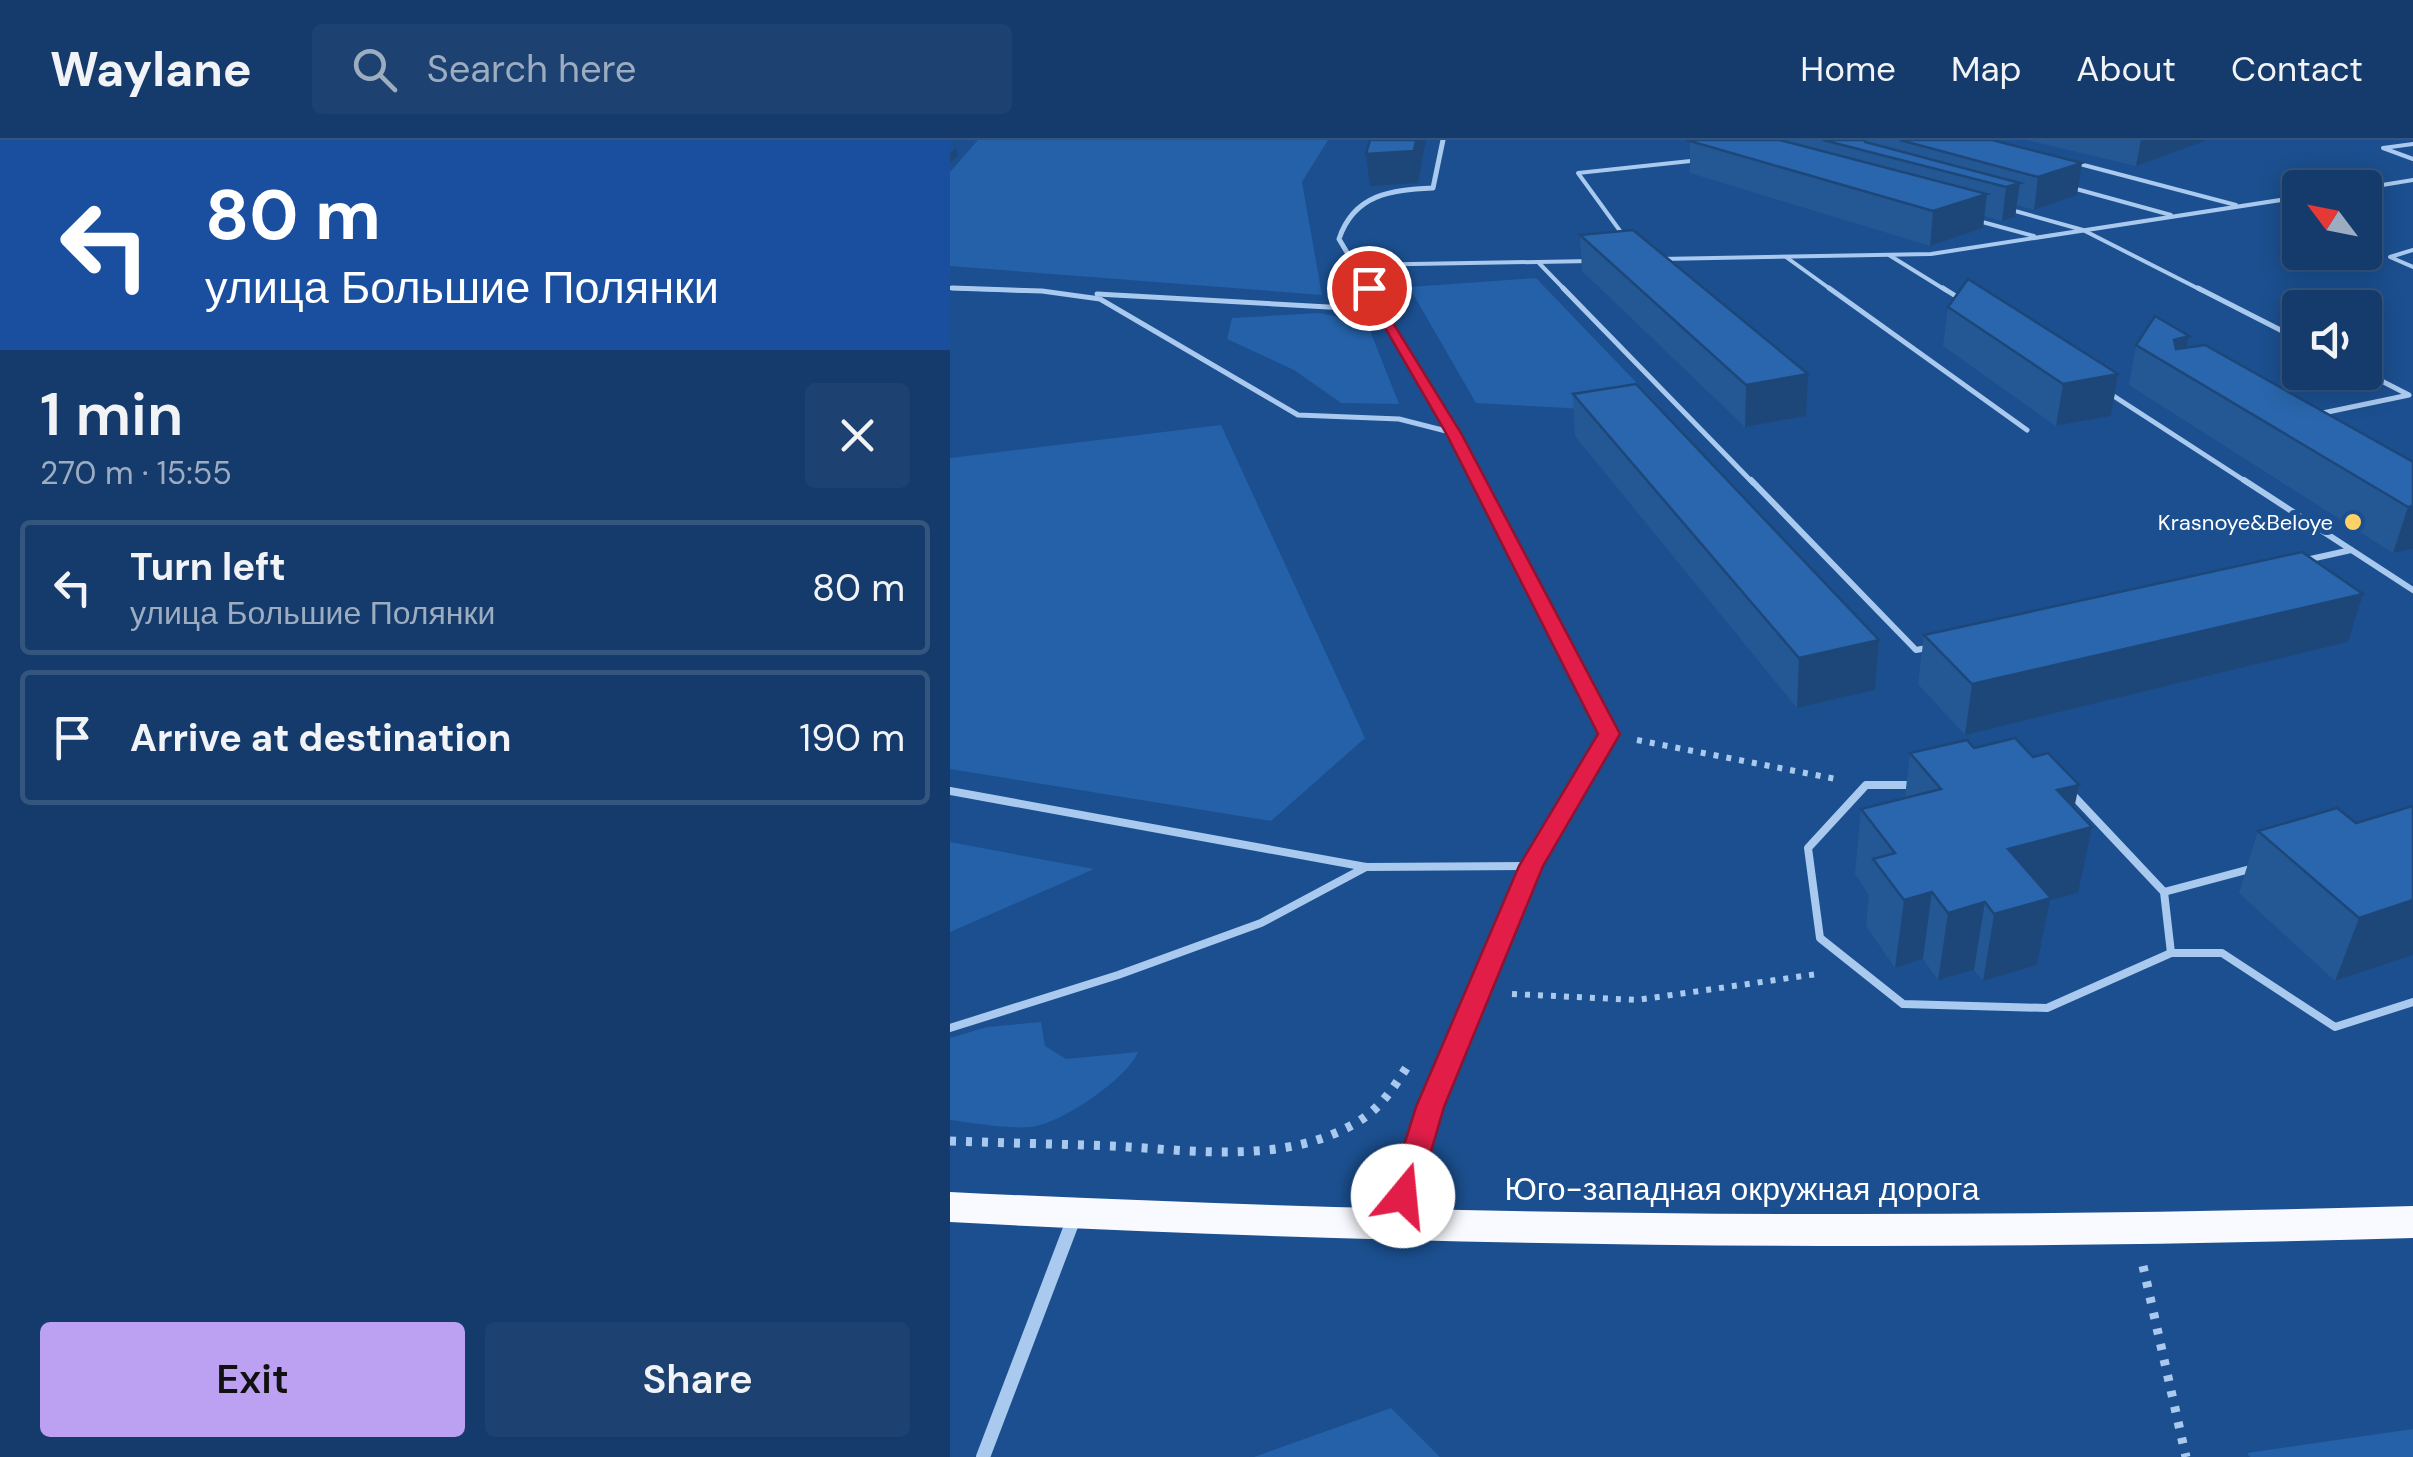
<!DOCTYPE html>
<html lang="en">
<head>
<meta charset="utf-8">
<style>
	body { margin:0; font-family:"DM Sans",sans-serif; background:#1d4271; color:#f1f3f6; height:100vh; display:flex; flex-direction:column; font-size:38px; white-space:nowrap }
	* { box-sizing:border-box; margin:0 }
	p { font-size:32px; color:#9dadc1 }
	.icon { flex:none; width:55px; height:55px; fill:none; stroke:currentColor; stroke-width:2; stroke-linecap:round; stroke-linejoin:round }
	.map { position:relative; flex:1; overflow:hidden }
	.details { display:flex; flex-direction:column; background:#143b6b; width:950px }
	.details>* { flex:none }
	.banner { background:#1a4fa0; color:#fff; overflow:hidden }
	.needle { width:65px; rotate:302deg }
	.fabs { position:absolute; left:1332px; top:30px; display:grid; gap:20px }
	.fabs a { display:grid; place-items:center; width:100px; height:100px; border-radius:10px; background:#143b6b; box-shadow:0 5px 25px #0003,0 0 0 2px #33557e; font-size:50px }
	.pin { position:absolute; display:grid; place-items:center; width:85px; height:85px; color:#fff; margin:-42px; border:5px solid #fff; border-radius:50%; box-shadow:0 2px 10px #0007 }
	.me { position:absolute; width:110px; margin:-55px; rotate:17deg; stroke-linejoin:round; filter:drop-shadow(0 0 8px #0008) }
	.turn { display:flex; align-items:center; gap:35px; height:210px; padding:0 40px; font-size:45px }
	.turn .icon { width:130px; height:130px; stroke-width:2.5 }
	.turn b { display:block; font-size:70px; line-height:85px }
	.round { display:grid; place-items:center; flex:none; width:105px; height:105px; border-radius:10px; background:#1d4271 }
	.overview { display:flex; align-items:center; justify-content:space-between; height:170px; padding:0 40px }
	h1 { font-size:60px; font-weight:600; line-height:75px }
	.action { display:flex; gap:20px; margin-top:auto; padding:20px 40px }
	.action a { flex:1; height:115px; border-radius:10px; background:#bca0f2; color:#111; font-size:40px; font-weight:600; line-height:115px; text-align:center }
	.action a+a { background:#1d4271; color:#f1f3f6 }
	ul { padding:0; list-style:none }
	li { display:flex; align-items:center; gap:30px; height:135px; margin:0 20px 15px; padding:0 20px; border:5px solid #33557e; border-radius:10px }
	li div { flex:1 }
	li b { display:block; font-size:38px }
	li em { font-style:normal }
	header { display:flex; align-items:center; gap:60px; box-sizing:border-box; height:140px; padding:0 50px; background:#143b6b; border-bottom:2px solid #33557e }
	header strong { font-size:48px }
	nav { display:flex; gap:55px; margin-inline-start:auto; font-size:35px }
	.search { width:700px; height:90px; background:#1d4271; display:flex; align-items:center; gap:25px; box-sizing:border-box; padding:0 35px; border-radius:10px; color:#9dadc1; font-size:38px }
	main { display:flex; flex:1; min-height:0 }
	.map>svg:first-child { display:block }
	.green { fill:#2461a8 }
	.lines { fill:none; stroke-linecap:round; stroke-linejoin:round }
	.path-far1 { stroke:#a9c9ee; stroke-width:6; stroke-dasharray:5 8; stroke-linecap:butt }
	.path { stroke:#a9c9ee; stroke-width:9; stroke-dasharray:6 10; stroke-linecap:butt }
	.service-far3 { stroke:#a9c9ee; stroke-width:4 }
	.service-far2 { stroke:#a9c9ee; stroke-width:5 }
	.service-far1 { stroke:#a9c9ee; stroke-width:6 }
	.service { stroke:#a9c9ee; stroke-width:8 }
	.minor-far4 { stroke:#a9c9ee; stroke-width:5 }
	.minor-far3 { stroke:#a9c9ee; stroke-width:6 }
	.minor-far2 { stroke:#a9c9ee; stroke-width:9 }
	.minor-far1 { stroke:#a9c9ee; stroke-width:11 }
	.minor { stroke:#a9c9ee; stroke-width:14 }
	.trunk { fill:#f8faff; fill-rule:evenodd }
	.wall { fill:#245895 }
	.shaded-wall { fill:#1d4779 }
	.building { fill:#2a66ad; stroke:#1d4779; stroke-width:2.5 }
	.route { fill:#e11d48; stroke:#92132f; stroke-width:2.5 }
	.poi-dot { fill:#ffd166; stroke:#1b4f8f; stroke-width:4 }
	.labels { text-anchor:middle; stroke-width:10; stroke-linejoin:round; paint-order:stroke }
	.far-poi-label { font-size:22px; fill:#fff; stroke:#1b4f8f; text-anchor:end }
	.near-street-label { font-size:32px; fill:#fff; stroke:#1b4f8f }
</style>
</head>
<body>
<header>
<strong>Waylane</strong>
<div class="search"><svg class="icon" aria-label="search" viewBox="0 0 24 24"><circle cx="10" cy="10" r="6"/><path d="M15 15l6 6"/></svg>Search here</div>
<nav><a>Home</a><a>Map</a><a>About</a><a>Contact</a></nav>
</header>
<main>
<section class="details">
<div class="banner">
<div class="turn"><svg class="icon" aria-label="left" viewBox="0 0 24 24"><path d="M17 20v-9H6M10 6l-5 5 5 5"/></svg><div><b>80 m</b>улица Большие Полянки</div></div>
</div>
<div class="overview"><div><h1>1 min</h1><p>270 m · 15:55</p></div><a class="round"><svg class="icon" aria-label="close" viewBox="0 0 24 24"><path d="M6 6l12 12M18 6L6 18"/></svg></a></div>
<ul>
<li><svg class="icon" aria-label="left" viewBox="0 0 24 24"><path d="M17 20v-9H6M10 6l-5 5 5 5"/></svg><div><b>Turn left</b><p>улица Большие Полянки</p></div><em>80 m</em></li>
<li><svg class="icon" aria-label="arrive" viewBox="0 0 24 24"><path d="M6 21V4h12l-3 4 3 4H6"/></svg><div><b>Arrive at destination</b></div><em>190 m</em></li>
</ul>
<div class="action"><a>Exit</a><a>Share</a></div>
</section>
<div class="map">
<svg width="1463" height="1317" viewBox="0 0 1463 1317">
	<rect width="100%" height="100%" fill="#1b4f8f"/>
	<g class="green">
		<polygon points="28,0 378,0 352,42 372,155 0,126 0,32"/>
		<polygon points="586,138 705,262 690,272 526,263 459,147"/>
		<polygon points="370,173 417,183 449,264 391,263 344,230 277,199 282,178"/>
		<polygon points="271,285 415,598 321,681 0,629 0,318"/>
		<polygon points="0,702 144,729 0,792"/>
		<path d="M 91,882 L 95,906 L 116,919 L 188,912 C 176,940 109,985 80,987 C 55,989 25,983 0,980 L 0,898 L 37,887 Z"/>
		<polygon points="441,1268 490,1317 304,1317"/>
		<polygon points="1463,1289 1463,1317 1300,1317 1297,1313"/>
	</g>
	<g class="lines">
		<g class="path-far1">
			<polyline points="687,600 886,639"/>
			<polyline points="562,854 687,860 867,834"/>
		</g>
		<g class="path">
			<path d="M 0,1001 C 54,1003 108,1004 162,1006 C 242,1010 331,1025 404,984 C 430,970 445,946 460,922"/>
			<polyline points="1193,1126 1236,1317"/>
		</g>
		<g class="service-far3">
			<polyline points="1463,4 1433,8 1463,19"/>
			<polyline points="1126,23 1286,65"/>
			<polyline points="1119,47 1221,75"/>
			<polyline points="1414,48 1463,40"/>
			<polyline points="1058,69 1133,90 1253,151"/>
			<polyline points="1025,80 1084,96"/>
			<polyline points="673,95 628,33 750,20"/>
			<polyline points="1463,110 1440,117 1463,127"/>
			<polyline points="939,115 997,151"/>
			<polyline points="836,117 883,151"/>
			<polyline points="710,119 981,114 1350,57"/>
			<polyline points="588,122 616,151"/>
			<polyline points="406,125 641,121"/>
			<polyline points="0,148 79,151"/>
		</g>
		<g class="service-far2">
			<polyline points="2,148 92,151 150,159 348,275 449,279 504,293"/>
			<polyline points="613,148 803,343"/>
			<polyline points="879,148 1077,290"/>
			<polyline points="993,148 1012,160"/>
			<polyline points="1248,148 1350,200"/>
			<polyline points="147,154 432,170"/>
			<polyline points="1159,253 1298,343"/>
			<polyline points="1368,274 1459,255 1414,232"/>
		</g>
		<g class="service-far1">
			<polyline points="801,340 966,510 977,508"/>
			<polyline points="1294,340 1463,450"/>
			<polyline points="1356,420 1401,410"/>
		</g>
		<g class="service">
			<polyline points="964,645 916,645 858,708 870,798 953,864 1097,868 1221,813 1272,813 1385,887 1463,862"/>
			<polyline points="0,651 416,727 581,726"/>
			<polyline points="1119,651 1214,752 1304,728"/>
			<polyline points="1214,752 1221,813"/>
			<polyline points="0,888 168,835 311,783 416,727"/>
		</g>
		<path class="minor-far4" d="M 420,151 L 389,99 C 404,54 441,50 483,48 L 493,0"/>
		<polyline class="minor-far3" points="418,148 530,343"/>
		<polyline class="minor-far2" points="528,340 657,590"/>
		<polyline class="minor-far1" points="505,908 581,726 659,595 655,588"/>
		<g class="minor">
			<polyline points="446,1081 480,967 506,906"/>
			<polyline points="33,1317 124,1078"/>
		</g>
		<path class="trunk" d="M 0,1052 C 488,1076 975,1080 1463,1066 L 1463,1098 C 975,1112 488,1108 0,1082 Z"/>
	</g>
	<g class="wall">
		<polygon points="744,0 1042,0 1127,55 1084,70 1067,65 1065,77 1052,81 1034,76 1033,88 980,106 740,33 740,1"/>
		<polygon points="1077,0 1258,0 1186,26"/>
		<polygon points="630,95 856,276 795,287 632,131"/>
		<polygon points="998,167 1168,234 1161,276 1106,286 993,206"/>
		<polygon points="1186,205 1236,207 1463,322 1463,409 1443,413 1179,245"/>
		<polygon points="623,254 929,500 925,550 847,568 625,296"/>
		<polygon points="974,495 1398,502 1015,595 968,544"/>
		<polygon points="1024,608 1124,668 1128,753 1100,760 1087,825 1033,841 1024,830 988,840 973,819 945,828 916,786 919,755 905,734 911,669 955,657 960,613"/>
		<polygon points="1463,666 1463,815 1385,841 1289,753 1308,691 1406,683"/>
	</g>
	<g class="shaded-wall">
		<polygon points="466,0 476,0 468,43 420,46 416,14"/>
		<polygon points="1191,0 1258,0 1186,26"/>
		<polygon points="6,8 8,15 0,23 0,14"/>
		<polygon points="1132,23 1127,55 1084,70 1088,37"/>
		<polygon points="1070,43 1065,77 1052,81 1056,47"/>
		<polygon points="1037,54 1033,88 980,106 983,71"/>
		<polygon points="1239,196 1231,232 1224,200"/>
		<polygon points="858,234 856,276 795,287 796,245"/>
		<polygon points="1168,234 1161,276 1106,286 1113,244"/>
		<polygon points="1463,366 1463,409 1443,413 1458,367"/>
		<polygon points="1413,454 1398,502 1015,595 1022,544"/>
		<polygon points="929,500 925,550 847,568 849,518"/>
		<polygon points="1129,645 1119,693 1142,687 1128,753 1100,760 1087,825 1033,841 1044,774 1058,709 1107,650"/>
		<polygon points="982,752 973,819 945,828 954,760"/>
		<polygon points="1463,760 1463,815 1385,841 1409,778"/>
		<polygon points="1035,762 1024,830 988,840 998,773"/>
	</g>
	<g class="building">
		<polygon points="420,0 466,0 464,11 416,14"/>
		<polygon points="744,0 830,0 1037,54 983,71 740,1"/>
		<polygon points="873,0 914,0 915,2 1070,43 1056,47"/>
		<polygon points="950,0 1042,0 1132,23 1088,37"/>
		<polygon points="683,90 858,234 796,245 630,95"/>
		<polygon points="1018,139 1168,234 1113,244 998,167"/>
		<polygon points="1205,176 1239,196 1224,200 1226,209 1255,205 1463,322 1463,366 1458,367 1186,205"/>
		<polygon points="686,244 929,500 849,518 623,254"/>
		<polygon points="1352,412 1413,454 1022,544 974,495"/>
		<polygon points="1065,598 1083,617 1098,613 1129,645 1107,650 1142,687 1058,709 1101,758 1044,774 1035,762 998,773 982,752 954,760 923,719 945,713 911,669 991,649 960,613 1017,600 1024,608"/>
		<polygon points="1463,666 1463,760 1409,778 1308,691 1387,668 1406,683"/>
	</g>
	<polygon class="route" points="419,144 511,293 670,594 593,726 494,967 468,1056 464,1065 453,1069 442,1065 438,1056 466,967 569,726 648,594 496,293 412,148"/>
	<circle class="poi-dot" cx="1403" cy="382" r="10"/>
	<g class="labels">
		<g class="far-poi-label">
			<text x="1383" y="390">Krasnoye&amp;Beloye</text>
		</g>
		<g class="near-street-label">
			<text x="792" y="1060">Юго-западная окружная дорога</text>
		</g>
	</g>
</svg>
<div class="fabs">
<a><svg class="needle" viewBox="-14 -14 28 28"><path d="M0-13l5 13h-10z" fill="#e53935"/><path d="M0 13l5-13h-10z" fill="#9dadc1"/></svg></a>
<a><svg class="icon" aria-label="sound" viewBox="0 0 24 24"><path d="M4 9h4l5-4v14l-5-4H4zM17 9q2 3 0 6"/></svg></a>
</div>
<div class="pin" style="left:419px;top:148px;background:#d93025"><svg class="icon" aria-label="arrive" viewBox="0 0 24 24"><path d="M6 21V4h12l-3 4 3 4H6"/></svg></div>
<svg class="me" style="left:453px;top:1056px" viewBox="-20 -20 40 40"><circle r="19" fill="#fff"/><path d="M0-13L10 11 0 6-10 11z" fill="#e11d48"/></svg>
</div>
</main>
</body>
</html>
